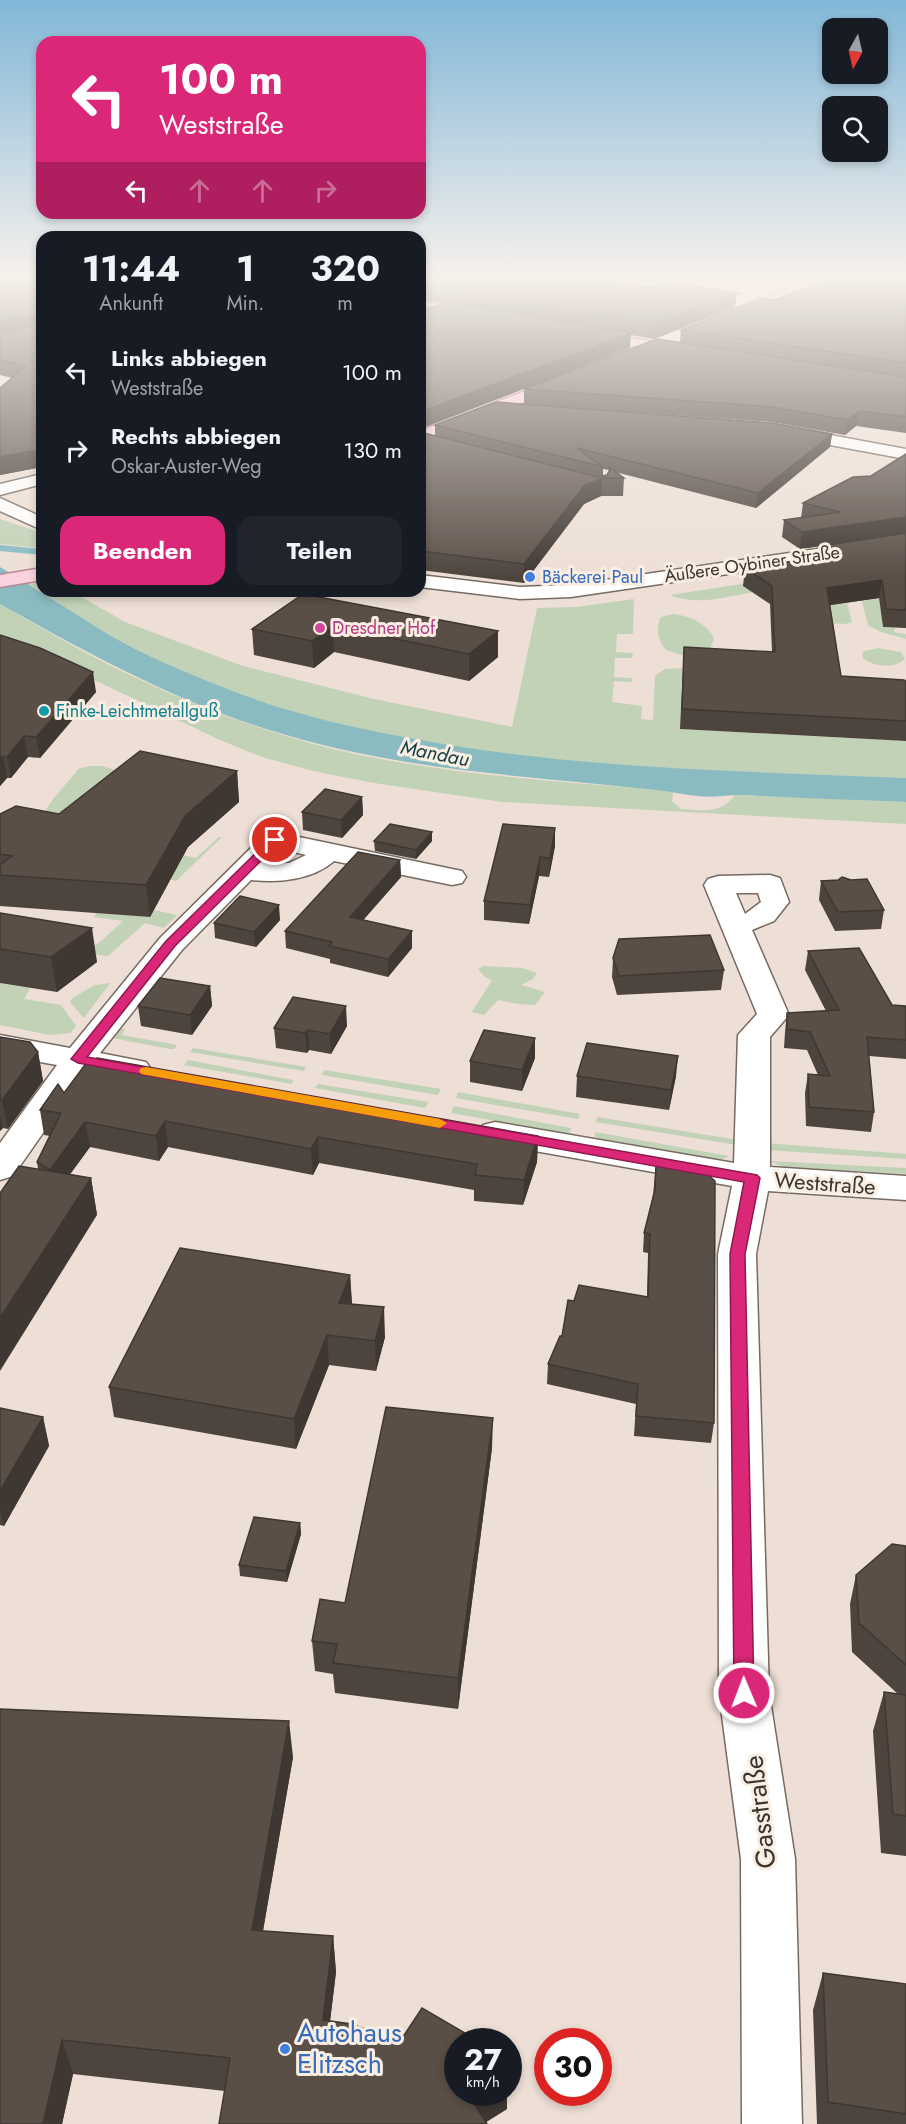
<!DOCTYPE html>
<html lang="de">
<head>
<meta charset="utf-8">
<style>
	body { margin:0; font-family:Jost,sans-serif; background:#20242c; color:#f1f3f6; height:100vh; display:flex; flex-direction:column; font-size:22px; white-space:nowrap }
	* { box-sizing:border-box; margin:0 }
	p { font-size:20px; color:#9ea1a6 }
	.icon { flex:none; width:33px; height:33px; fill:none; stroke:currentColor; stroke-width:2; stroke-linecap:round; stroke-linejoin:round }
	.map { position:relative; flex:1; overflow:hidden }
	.drawer { position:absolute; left:36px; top:231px; width:390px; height:366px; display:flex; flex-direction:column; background:#171b24; border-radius:18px; box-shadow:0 3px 9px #0003 }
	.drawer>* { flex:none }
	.guide { position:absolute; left:36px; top:36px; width:390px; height:183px; border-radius:18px; box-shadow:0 3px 9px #0003; background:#db2777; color:#fff; overflow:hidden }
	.needle { width:39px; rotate:188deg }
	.fabs { position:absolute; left:822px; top:18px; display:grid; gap:12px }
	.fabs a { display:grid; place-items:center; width:66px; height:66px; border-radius:12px; background:#171b24; box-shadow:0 3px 9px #0003; font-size:30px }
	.speed { position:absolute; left:444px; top:2028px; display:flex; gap:12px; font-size:30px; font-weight:700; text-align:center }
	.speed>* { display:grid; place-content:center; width:78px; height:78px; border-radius:50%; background:#171b24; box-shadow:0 3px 9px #0003; line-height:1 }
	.speed small { font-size:15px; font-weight:400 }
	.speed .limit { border:9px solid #d22; background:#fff; color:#111 }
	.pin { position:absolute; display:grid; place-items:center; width:51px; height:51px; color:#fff; margin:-26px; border:3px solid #fff; border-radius:50%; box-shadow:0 2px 6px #0007 }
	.me { position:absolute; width:66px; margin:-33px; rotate:359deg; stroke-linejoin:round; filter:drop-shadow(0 0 4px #0008) }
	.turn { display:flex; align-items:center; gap:21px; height:126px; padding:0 24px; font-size:27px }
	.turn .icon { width:78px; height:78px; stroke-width:2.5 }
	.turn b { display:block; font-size:42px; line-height:51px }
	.lanes { display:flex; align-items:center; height:57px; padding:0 24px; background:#0003; justify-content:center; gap:30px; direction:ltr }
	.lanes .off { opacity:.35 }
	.eta { display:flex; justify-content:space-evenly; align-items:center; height:102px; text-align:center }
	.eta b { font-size:36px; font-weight:700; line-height:42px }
	.cta { display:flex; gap:12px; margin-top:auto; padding:12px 24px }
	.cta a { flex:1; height:69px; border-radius:18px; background:#db2777; color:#fff; font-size:24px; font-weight:700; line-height:69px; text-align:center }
	.cta a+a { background:#20242c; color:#f1f3f6 }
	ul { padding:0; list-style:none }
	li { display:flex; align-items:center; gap:18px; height:78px; padding:0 24px }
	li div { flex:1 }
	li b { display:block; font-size:22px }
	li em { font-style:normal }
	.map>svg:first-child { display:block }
	.green { fill:#c1d2b7 }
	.water { fill:#89bbc1 }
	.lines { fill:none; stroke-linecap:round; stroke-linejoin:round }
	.stream { stroke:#89bbc1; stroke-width:6 }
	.minor-casing { stroke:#766a61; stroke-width:3 }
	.major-casing { stroke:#b68792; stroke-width:3 }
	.minor { fill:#fff; fill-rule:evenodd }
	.major { fill:#fbd1dd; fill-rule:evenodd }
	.rail { stroke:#9b918a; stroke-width:2; stroke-dasharray:4.5 4.5; stroke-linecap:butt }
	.wall { fill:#4d443d; fill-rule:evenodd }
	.shaded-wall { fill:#3f3732 }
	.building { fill:#5a4f47; stroke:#3f3732; stroke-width:1.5 }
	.route { fill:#db2777; stroke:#8e194d; stroke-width:1.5 }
	.slow { fill:#f59e0b }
	.shop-dot { fill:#3f7fe0; stroke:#faede2; stroke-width:2 }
	.hotel-dot { fill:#d1479c; stroke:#faede2; stroke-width:2 }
	.culture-dot { fill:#0f9aa8; stroke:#faede2; stroke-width:2 }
	.labels { text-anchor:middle; stroke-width:6; stroke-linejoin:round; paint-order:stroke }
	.far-street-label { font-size:18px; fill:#3b3632; stroke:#faede2 }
	.far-shop-label { font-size:18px; fill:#366cbe; stroke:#faede2; text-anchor:start }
	.far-hotel-label { font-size:18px; fill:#b23c85; stroke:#faede2; text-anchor:start }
	.far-culture-label { font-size:18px; fill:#0d838f; stroke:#faede2; text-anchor:start }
	.far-water-label { font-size:20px; font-style:italic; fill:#0f3e43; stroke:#faede2 }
	.street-label { font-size:22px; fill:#3b3632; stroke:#faede2 }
	.near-street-label { font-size:27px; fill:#3b3632; stroke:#faede2 }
	.near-shop-label { font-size:27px; fill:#366cbe; stroke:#faede2; text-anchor:start }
</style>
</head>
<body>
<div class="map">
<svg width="906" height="2124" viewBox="0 0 906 2124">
	<rect width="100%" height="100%" fill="#eddfd5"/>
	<g class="green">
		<polygon points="0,519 42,533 42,548 0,544"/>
		<path d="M 805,574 L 744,586 L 753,592 C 727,597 696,606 670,595 Z"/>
		<path d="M 42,582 L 42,591 L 71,591 L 125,622 L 243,666 L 374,699 L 512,727 L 537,608 L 576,607 L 634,599 L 633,634 L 617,634 L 616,652 L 633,653 L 632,658 L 615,658 L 614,677 L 632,678 L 632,682 L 614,681 L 612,702 L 642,706 L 641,719 L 653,720 L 655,676 L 665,669 L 682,668 L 681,729 L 906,741 L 906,778 C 684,769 442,770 231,691 C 188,675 143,654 103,631 C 77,617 54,599 29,584 Z"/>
		<polygon points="879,598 883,627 895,628 894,632 906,634 906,639 881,632 868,625 862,601"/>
		<polygon points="847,603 852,622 845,624 827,623 823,606"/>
		<path d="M 0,604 C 43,629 87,655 132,676 C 197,707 267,733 337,750 C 442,774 551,781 658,790 L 673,792 L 672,801 L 681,809 C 703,810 720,815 735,795 L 906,802 L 906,824 L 502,802 L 374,783 L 313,771 L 262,757 L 220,740 L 0,635 Z"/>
		<path d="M 673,614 C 688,615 708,624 714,639 L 710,649 L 685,656 L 666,650 C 658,640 655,629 661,617 Z"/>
		<path d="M 878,648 L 901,652 L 905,659 C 894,669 874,667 863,658 L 862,654 L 865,651 Z"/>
		<path d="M 89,766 L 103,766 L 121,772 L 74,802 L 59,818 L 45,815 C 45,804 71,780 78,769 Z"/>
		<polygon points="219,837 222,837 176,881 157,875 147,847 196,858"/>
		<polygon points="154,910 177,915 164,928 145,923 108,956 83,953 100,942 123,921 94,917 96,913 150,917"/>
		<polygon points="484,966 522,968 537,973 533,979 521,985 545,992 535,1005 518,1004 498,1000 484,1015 472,1012 492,980 485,977 478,969"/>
		<polygon points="0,983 30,988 24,999 61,1005 76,1026 70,1033 50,1035 0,1025"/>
		<polygon points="110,983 84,1018 83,1017 70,1002 72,998 95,985"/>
		<polygon points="114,1029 125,1029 122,1035 177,1045 174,1049 170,1049 107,1037"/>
		<polygon points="193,1048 306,1067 304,1071 190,1052"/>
		<polygon points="188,1060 293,1080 292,1084 184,1065"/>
		<polygon points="324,1070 441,1089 438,1095 322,1075"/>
		<polygon points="318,1084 429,1102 425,1108 315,1088"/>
		<polygon points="458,1092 580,1114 578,1119 461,1099 456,1098"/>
		<polygon points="454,1106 571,1128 569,1134 451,1113"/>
		<polygon points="597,1117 738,1140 737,1145 596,1122"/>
		<polygon points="595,1132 729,1156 720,1160 712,1159 602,1139 595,1137"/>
		<polygon points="765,1143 906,1154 906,1159 766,1150"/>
		<polygon points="769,1161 906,1168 906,1174 784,1167"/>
	</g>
	<path class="water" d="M 0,567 C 34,587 67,609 101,630 C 141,654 186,673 230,690 C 286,712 345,726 404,737 C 569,769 738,771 906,778 L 906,802 C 851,800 796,798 741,795 C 727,795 712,798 698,796 C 684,795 670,791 656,790 C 530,776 406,771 283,734 C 182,705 91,655 0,604 Z"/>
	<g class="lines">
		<polyline class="stream" points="0,548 42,552"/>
		<defs>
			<g id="minor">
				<polygon points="787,427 906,449 906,459 781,436 779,432 781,428"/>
				<polygon points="42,474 42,484 0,495 0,484"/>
				<polygon points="0,498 42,517 42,530 0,511"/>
				<polygon points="906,536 906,548 571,597 520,599 420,587 420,575 520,587 571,585"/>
				<path d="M 275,832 L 452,869 L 462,871 L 466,877 L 462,883 L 452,885 L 334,861 C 312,880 279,883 251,880 L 182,950 L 100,1053 L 146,1062 L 151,1069 L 146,1076 L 134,1079 L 87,1070 L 13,1176 L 0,1180 L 0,1143 L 57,1065 L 0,1055 L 0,1035 L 70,1048 L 160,938 L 265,834 ZM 281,849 L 306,855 L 289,863 L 266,864 Z"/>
				<path d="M 770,875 L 780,878 L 789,902 L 774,921 L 752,930 L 789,1015 L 770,1037 L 770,1167 L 906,1176 L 906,1200 L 768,1191 L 756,1254 L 769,1693 L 795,1859 L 802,2124 L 742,2124 L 741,1859 L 719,1693 L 718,1254 L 732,1186 L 495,1144 L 483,1141 L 478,1133 L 483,1125 L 495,1122 L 734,1163 L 738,1035 L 757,1014 L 704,885 L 708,879 L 718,876 ZM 736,893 L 758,893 L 761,902 L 745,914 Z"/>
			</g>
			<g id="major">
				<polygon points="811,280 830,280 736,319 731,320 724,316 726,313"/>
				<polygon points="420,301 474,312 481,316 474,320 420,309"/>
				<polygon points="587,331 687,347 694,351 687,355 582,338 580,335"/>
				<polygon points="565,376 570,378 573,381 570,384 420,442 420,431"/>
				<polygon points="42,568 42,580 0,587 0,575"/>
			</g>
		</defs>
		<use href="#minor" class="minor-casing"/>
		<use href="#major" class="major-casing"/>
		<use href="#minor" class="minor"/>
		<use href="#major" class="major"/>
		<g class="rail">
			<polyline points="649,280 682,285"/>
			<polyline points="720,291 791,302"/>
		</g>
	</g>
	<g class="wall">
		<polygon points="0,280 42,280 42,467 0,475 12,378 0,375"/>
		<path d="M 420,280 L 735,307 L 654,339 L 630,335 L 630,348 L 420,429 ZM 423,300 L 445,304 L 423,309 Z"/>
		<path d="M 906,280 L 906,433 L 856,426 L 845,435 L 771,422 L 545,406 L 832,434 L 830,447 L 756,508 L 615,472 L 624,478 L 623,496 L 601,496 L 584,504 L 524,583 L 420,570 L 420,432 L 435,436 L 435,425 L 524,404 L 524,389 L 680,342 L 681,330 L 774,300 ZM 603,469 L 609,470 L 607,475 L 603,476 Z"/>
		<polygon points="906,454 906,628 883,627 879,598 830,605 841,676 906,681 906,741 680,729 684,647 772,652 770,604 743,586 745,568 820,557 821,546 800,549 782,537 784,520 801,518 803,503 871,476"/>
		<polygon points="303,594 498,631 498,657 469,681 334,652 314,668 254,655 252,629"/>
		<polygon points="0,635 96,692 40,758 28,757 11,778 7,778 0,786"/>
		<polygon points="237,771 239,802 188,847 150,917 0,906 0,814 59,814"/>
		<polygon points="362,797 363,815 342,838 303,830 302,812"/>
		<polygon points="555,828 555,846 549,877 539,876 529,924 484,920 484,901"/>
		<polygon points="432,832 432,841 416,859 375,851 374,841"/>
		<polygon points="400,860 401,877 363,920 412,931 412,948 388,977 330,963 330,959 286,948 285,931"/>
		<polygon points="821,881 884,910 881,929 835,931 819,900"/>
		<polygon points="0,913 97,962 57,992 0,983"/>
		<polygon points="280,920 256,947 215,938 214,923"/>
		<polygon points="808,951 892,1005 906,1006 906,1059 869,1056 874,1112 871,1132 806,1126 805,1093 808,1074 818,1075 807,1050 784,1048 785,1032 787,1013 826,1011 805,970"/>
		<polygon points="613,958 724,970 721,990 617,995 612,977"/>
		<polygon points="210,986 212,1006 192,1035 141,1026 138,1006"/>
		<polygon points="347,1026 331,1054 309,1050 307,1053 276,1048 274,1028"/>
		<polygon points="0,1037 38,1052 43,1081 8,1129 3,1128 0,1131"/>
		<polygon points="535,1038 535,1058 522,1091 470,1082 470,1061"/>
		<polygon points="577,1076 676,1076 669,1110 576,1097"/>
		<polygon points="64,1093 538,1136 537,1162 523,1205 474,1201 474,1190 319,1163 313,1175 168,1147 159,1161 90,1147 70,1174 91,1178 97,1215 38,1169 37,1162 50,1136 44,1135 40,1110"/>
		<polygon points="656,1164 714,1423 711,1443 634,1436 636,1404 547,1384 548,1364 562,1336 574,1301 647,1297 648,1253 643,1252 644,1233 653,1195"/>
		<polygon points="350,1275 352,1304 385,1337 376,1371 329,1365 296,1449 114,1417 109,1387"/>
		<polygon points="0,1408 43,1417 49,1446 4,1526 0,1525"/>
		<polygon points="492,1448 458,1709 335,1693 333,1674 315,1671 312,1641 345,1603"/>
		<polygon points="300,1523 301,1534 287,1582 240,1576 239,1565"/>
		<polygon points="906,1546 906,1856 881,1853 873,1731 884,1692 898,1694 852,1652 850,1604 856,1575"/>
		<polygon points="0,1709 293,1757 263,1931 333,1936 336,1972 330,2021 507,2109 486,2122 225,2091 73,2074 62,2124"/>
		<polygon points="823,1973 906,1984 906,2124 817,2124 813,2010"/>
	</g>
	<g class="shaded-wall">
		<polygon points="737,293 735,307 654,339 655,324"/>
		<polygon points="423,297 423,312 420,314 420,299"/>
		<polygon points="41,313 42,328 0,337 0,321"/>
		<polygon points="631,333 630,348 420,429 420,412"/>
		<polygon points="859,411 856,426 845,435 847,420"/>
		<polygon points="832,434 830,447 756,508 758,493"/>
		<polygon points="42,449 42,467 0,475 0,457"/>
		<polygon points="602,478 601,496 584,504 524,583 524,564 584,486"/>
		<polygon points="906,517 906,534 800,549 802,532"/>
		<polygon points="882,580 879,598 824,606 827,588"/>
		<polygon points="333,626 334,652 314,668 312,641"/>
		<polygon points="498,631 498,657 469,681 469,654"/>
		<polygon points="93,672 96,692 40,758 36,737"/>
		<polygon points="24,736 28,757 11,778 7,757"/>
		<polygon points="3,756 7,778 0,786 0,760"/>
		<polygon points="237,771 239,802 188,847 150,917 146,885 185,816"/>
		<polygon points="362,797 363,815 342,838 341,820"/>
		<polygon points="555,828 555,846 549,877 550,858"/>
		<polygon points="432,832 432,841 416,859 416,850"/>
		<polygon points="540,857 539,876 529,924 530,905"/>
		<polygon points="400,860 401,877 351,934 350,917"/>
		<polygon points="279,905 280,920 256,947 254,932"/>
		<polygon points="92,928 97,962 57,992 51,957"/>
		<polygon points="412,931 412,948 388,977 388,959"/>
		<polygon points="210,986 212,1006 192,1035 190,1015"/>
		<polygon points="346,1006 347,1026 331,1054 330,1034"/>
		<polygon points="308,1030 309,1050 307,1053 305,1033"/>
		<polygon points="535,1038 535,1058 522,1091 522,1070"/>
		<polygon points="38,1052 43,1081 8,1129 2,1100"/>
		<polygon points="678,1056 676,1076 669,1110 671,1090"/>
		<polygon points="0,1115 3,1128 0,1131"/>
		<polygon points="165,1121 168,1147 159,1161 156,1136"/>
		<polygon points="85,1122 90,1147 55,1195 50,1170"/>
		<polygon points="538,1136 537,1162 523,1205 524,1180"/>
		<polygon points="318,1137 319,1163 313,1175 311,1149"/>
		<polygon points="91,1178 97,1215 0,1371 0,1318"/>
		<polygon points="350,1275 352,1304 339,1303"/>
		<polygon points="384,1307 385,1337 376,1371 375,1341"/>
		<polygon points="327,1335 329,1365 296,1449 294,1419"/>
		<polygon points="43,1417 49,1446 4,1526 0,1510 0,1491"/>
		<polygon points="493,1418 492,1448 458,1709 458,1678"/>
		<polygon points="300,1523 301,1534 287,1582 286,1571"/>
		<polygon points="289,1721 293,1757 257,1965 252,1930"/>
		<polygon points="333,1936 336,1972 326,2054 323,2020"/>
		<polygon points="62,2040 73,2074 62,2124 43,2124"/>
		<polygon points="481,2092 507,2092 507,2109 483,2124 471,2099"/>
	</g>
	<g class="building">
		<polygon points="0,280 42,280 42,449 0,457 0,388 26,366 0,360 0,334 40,324 41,313 0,321"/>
		<polygon points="420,280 605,280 651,288 670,282 737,293 655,324 420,286"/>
		<polygon points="828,280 906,280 906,363 681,330 761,298 774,300"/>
		<polygon points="450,302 631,333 420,412 420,310"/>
		<polygon points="657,339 906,377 906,417 859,411 847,420 773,407 524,389"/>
		<polygon points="496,402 772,423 832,434 758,493 577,448 603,467 435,425"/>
		<polygon points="420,432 598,477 607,475 610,470 609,467 624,478 602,478 584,486 524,564 420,551"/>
		<polygon points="906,454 906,517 802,532 784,520 841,512 803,503 853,477 871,476"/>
		<polygon points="906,533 906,610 886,609 882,580 827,588 841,676 904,680 906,681 906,721 682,709 684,647 775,652 772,586 745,568 836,555 822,546"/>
		<polygon points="303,594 498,631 469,654 333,626 312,641 252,629"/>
		<polygon points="0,635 40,648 93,672 36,737 24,736 7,757 3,756 0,760"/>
		<polygon points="140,751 237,771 185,816 146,885 0,875 0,865 12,856 0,854 0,814 16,806 59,814"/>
		<polygon points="325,789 362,797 341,820 302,812"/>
		<polygon points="390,824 432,832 416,850 374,841"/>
		<polygon points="503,824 555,828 550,858 540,857 530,905 484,901"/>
		<polygon points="358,852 400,860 350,917 412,931 388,959 329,946 332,942 285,931"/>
		<polygon points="842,877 851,880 867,879 884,910 838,912 821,881 838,880"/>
		<polygon points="240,896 279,905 254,932 214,923"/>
		<polygon points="0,913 92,928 51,957 0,949"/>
		<polygon points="710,935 724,970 619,976 613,958 619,939"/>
		<polygon points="859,948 892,1005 906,1006 906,1040 867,1037 874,1112 809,1107 808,1074 830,1076 810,1032 787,1029 787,1013 839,1010 808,951"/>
		<polygon points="160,978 210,986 190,1015 138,1006"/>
		<polygon points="293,997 346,1006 330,1034 308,1030 305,1033 274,1028"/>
		<polygon points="484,1030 535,1038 522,1070 470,1061"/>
		<polygon points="0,1037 30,1042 38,1052 2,1100 0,1100"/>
		<polygon points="587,1043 678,1056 671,1090 577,1076"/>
		<polygon points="97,1058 538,1136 524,1180 475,1175 477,1164 318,1137 311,1149 165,1121 156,1136 85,1122 50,1170 37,1162 61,1113 40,1110 58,1084 64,1093 87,1062"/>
		<polygon points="656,1164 706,1173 715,1181 714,1423 636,1416 638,1384 548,1364 560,1336 562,1336 568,1300 574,1301 579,1285 648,1297 650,1234 644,1233 655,1190"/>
		<polygon points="19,1166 91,1178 0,1318 0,1193"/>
		<polygon points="180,1248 350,1275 339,1303 384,1307 375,1341 327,1335 294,1419 109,1387"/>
		<polygon points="386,1407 493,1418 458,1678 333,1663 337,1644 312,1641 320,1599 345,1603"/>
		<polygon points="0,1408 43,1417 0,1491"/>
		<polygon points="254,1517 300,1523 286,1571 239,1565"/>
		<polygon points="892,1544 906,1546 906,1665 859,1623 856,1575"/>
		<polygon points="884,1692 906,1695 906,1816 893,1814"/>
		<polygon points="0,1709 289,1721 252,1930 333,1936 323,2020 352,2024 399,2043 422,2008 465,2033 473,2042 458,2042 458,2092 481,2092 471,2099 487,2124 219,2124 230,2058 62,2040 43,2124 0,2124"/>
		<polygon points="823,1973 906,1984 906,2114 828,2102"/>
	</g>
	<linearGradient id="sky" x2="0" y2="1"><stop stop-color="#82b7d8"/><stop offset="0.48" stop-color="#f7f1ec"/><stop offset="1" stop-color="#f7f1ec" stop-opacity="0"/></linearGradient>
	<rect width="906" height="578" fill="url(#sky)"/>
	<polygon class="route" points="275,837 280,840 279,843 175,946 87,1057 757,1175 760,1178 745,1254 754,1693 751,1700 744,1702 737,1700 734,1693 730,1254 744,1182 78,1063 71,1059 166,941 271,838"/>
	<polygon class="slow" points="146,1067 440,1119 447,1123 440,1128 141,1074 139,1071 141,1068"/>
	<g class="shop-dot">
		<circle cx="530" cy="577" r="6"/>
		<circle cx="285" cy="2049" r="6"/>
	</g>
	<circle class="hotel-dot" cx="320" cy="628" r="6"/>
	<circle class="culture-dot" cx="44" cy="711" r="6"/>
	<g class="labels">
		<g class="far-street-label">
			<text transform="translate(752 564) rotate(-8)" y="6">Äußere Oybiner Straße</text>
		</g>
		<g class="far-shop-label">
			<text x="542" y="583">Bäckerei Paul</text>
		</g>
		<g class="far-hotel-label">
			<text x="332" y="634">Dresdner Hof</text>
		</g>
		<g class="far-culture-label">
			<text x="56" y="717">Finke-Leichtmetallguß</text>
		</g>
		<g class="far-water-label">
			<text transform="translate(435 753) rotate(11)" y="7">Mandau</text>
		</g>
		<g class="street-label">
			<text transform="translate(825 1183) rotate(4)" y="8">Weststraße</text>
		</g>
		<g class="near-street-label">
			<text transform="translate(760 1812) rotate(-97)" y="9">Gasstraße</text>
		</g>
		<g class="near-shop-label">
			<text x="297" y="2042">Autohaus<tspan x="297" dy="31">Elitzsch</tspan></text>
		</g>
	</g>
</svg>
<div class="fabs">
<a><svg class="needle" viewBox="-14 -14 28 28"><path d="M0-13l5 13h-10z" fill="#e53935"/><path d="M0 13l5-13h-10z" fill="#9ea1a6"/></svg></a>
<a><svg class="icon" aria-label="search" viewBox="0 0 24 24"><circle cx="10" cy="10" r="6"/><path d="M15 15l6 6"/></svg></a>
</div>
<div class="speed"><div>27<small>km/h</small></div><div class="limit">30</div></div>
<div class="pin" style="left:275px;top:840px;background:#d93025"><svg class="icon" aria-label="arrive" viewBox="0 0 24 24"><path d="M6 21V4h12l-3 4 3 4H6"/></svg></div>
<svg class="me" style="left:744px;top:1693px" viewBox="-20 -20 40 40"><circle r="17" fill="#db2777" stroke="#fff" stroke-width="3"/><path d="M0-11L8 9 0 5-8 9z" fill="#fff"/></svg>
<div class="guide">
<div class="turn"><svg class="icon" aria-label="left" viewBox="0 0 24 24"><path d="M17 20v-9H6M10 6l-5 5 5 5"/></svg><div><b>100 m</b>Weststraße</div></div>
<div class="lanes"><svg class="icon" aria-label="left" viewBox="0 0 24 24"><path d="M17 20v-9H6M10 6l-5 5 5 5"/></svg><svg class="icon off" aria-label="ahead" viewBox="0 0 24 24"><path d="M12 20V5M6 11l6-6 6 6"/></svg><svg class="icon off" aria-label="ahead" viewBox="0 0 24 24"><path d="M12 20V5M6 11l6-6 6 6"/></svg><svg class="icon off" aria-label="right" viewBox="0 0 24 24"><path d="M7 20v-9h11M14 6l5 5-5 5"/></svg></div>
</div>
<section class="drawer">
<div class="eta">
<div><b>11:44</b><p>Ankunft</p></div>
<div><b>1</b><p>Min.</p></div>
<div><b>320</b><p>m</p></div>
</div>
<ul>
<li><svg class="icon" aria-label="left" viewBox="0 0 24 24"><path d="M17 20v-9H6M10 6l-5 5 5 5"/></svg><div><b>Links abbiegen</b><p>Weststraße</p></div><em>100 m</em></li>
<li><svg class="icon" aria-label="right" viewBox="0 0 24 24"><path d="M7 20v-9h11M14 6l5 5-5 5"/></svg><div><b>Rechts abbiegen</b><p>Oskar-Auster-Weg</p></div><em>130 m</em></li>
</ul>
<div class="cta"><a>Beenden</a><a>Teilen</a></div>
</section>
</div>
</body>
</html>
